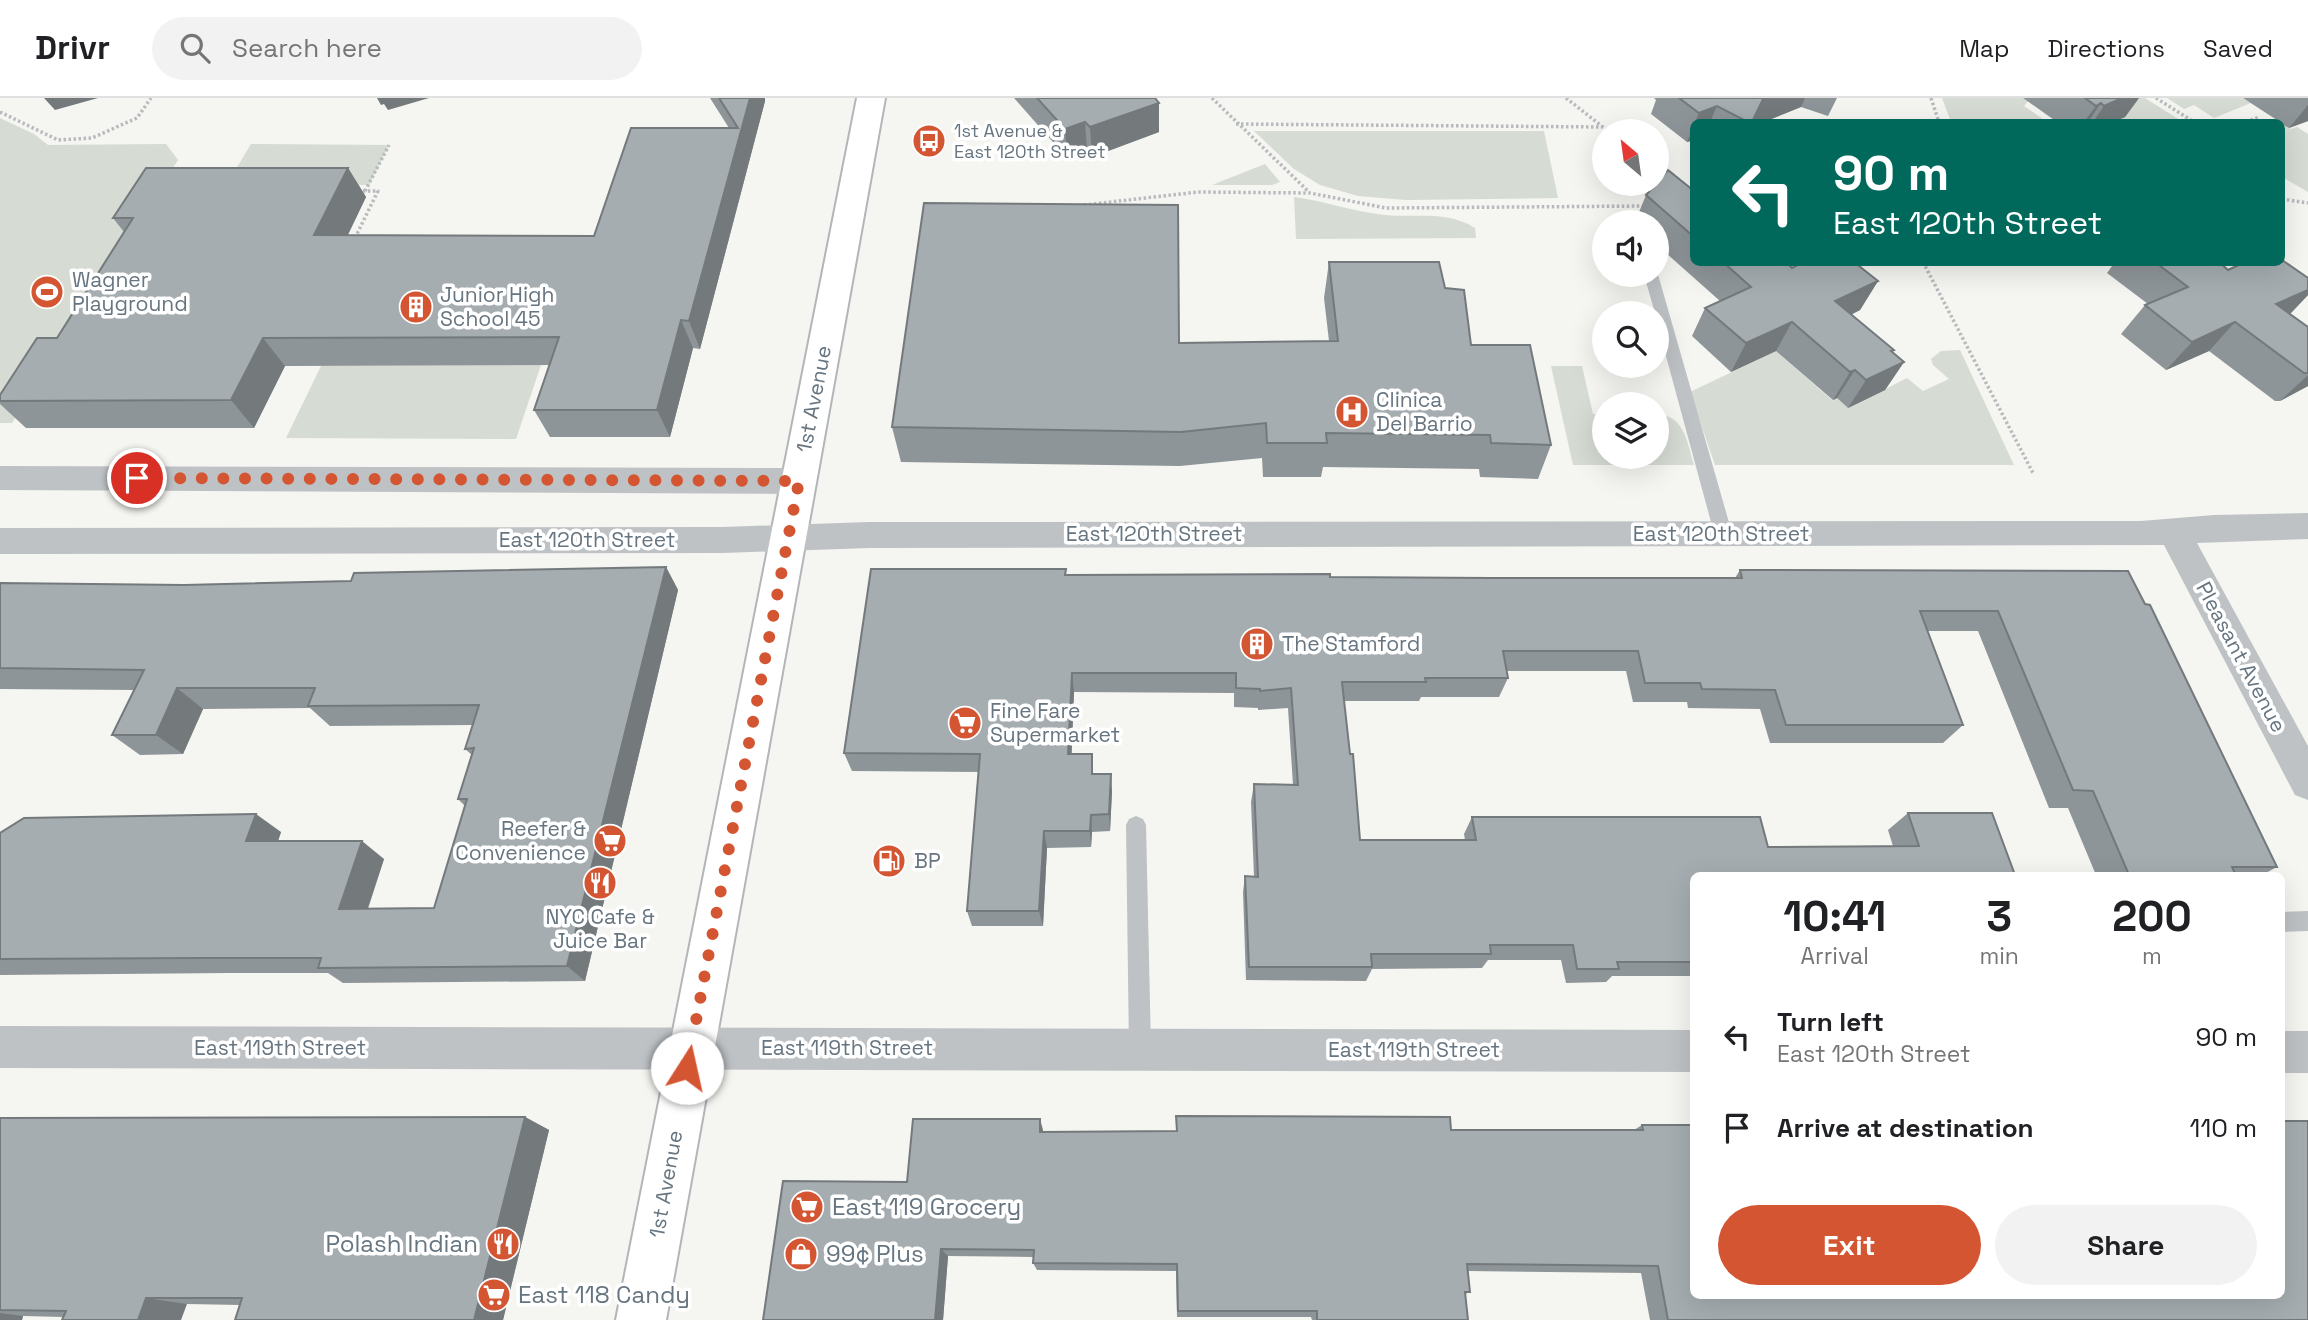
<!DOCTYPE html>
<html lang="en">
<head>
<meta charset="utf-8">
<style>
	body { margin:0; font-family:"Space Grotesk",sans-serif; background:#f2f2f2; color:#202124; height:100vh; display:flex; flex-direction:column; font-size:26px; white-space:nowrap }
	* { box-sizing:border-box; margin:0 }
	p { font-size:23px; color:#757577 }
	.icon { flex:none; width:38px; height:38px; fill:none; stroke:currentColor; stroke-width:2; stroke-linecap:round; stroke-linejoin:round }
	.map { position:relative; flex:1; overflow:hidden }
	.panel { position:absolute; left:1690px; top:774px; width:595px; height:427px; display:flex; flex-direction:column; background:#fff; border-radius:10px; box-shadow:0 7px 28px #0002 }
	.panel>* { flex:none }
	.hud { position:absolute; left:1690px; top:21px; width:595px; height:147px; border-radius:10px; box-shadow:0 7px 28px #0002; background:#00695c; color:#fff; overflow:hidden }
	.needle { width:46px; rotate:331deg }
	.tools { position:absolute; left:1592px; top:21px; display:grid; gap:14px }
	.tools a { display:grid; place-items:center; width:77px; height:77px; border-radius:50%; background:#fff; box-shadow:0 7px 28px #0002; font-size:35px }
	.pin { position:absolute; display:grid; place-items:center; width:60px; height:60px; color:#fff; margin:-30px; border:4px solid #fff; border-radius:50%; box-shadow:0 2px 7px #0007 }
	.me { position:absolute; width:77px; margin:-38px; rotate:10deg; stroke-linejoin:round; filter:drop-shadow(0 0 5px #0008) }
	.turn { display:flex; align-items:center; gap:24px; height:147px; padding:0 28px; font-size:32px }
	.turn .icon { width:91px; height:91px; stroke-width:2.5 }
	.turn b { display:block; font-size:49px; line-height:60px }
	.eta { display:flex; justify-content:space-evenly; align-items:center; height:119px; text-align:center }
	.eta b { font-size:42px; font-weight:800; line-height:49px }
	.button { display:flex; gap:14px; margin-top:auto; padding:14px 28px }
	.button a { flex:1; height:80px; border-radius:42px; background:#d45532; color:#fff; font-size:28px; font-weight:800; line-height:80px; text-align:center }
	.button a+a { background:#f2f2f2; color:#202124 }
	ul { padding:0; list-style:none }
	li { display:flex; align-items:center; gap:21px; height:91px; padding:0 28px }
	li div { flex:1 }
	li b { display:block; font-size:26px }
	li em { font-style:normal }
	header { display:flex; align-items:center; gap:42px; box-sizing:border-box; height:98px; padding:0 35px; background:#fff; border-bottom:2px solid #e0e0e0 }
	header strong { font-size:33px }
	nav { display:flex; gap:38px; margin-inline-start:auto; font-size:24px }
	.search { width:490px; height:63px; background:#f2f2f2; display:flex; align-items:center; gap:18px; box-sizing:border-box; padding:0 24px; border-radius:38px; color:#757577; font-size:26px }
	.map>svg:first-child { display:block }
	.green { fill:#d6dbd3 }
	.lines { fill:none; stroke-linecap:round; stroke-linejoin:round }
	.primary-casing { stroke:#b2b6b9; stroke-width:4 }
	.path { stroke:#b8bbbd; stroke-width:3.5; stroke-dasharray:2.5 2.5; stroke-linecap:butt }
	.lane { fill:#bec2c5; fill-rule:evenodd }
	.street { fill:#bec2c5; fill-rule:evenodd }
	.primary { fill:#fff; fill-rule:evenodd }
	.wall { fill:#8e9598 }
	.shaded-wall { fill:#74797c }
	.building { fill:#a5adb1; stroke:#74797c; stroke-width:2 }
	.route { stroke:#d45532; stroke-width:12; stroke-dasharray:0 21.6 }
	.labels { text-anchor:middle; stroke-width:7; stroke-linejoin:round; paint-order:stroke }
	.far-poi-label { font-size:18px; fill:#667580; stroke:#fff; text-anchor:start }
	.poi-label { font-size:21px; fill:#667580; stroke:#fff; text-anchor:start }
	.street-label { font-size:21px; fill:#667580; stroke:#fff }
	.near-poi-label { font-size:24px; fill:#667580; stroke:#fff; text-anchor:start }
</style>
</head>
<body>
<header>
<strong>Drivr</strong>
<div class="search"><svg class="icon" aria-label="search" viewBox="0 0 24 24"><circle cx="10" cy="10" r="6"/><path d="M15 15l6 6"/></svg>Search here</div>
<nav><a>Map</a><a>Directions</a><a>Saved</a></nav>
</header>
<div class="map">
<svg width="2308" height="1222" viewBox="0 0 2308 1222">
	<rect width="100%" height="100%" fill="#f5f5f1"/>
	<g class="green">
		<polygon points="1942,0 2023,0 2028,3 2024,8 2047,24 1951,24"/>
		<polygon points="2097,0 2145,0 2183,24 2122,24 2119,22 2124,19"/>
		<polygon points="2167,0 2242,0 2251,5 2214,20 2194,7 2184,11"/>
		<polygon points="0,20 34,36 48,47 166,46 178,62 12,325 0,325"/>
		<polygon points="2282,26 2291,31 2297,29 2308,36 2308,94 2282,79"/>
		<polygon points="1254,33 1544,33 1558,100 1406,102 1358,98 1320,87 1294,71"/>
		<polygon points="251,46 389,47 369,87 227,86"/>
		<polygon points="1265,66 1280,84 1272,87 1212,87"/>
		<path d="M 1294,99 C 1325,103 1354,114 1385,117 C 1416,120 1447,112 1475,130 L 1476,140 L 1296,141 Z"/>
		<polygon points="1960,252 2014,367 1715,367 1690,294 1776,253 1832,302 1837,300 1848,310 1907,280 1923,293 1949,281 1933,267 1931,261 1941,253"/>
		<polygon points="541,267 516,341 286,340 321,268"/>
		<path d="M 1551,268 L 1582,268 L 1593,316 L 1605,316 L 1605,359 L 1657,359 L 1657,316 C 1685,318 1687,344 1694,367 L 1573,367 Z"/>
	</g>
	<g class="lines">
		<defs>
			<polygon id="primary" points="857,0 885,0 666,1222 616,1222"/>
		</defs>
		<use href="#primary" class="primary-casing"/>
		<g class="path">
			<polyline points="1212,0 1309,94"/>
			<polyline points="1566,0 1608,33"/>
			<polyline points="1931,0 1939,24"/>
			<polyline points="2156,0 2194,24"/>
			<polyline points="0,14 58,42 92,40 137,20 151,0"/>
			<polyline points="2246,24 2259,19"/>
			<polyline points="1236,26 1602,29"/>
			<polyline points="1657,73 1667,81"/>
			<polyline points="365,93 389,47"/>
			<polyline points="2282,101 2308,105"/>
			<polyline points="1084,107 1198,94 1310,95 1386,110 1646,108"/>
			<polyline points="355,140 378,93 359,93"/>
			<polyline points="1923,164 2033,375"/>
		</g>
		<g class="lane">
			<polygon points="1657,173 1732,435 1729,440 1717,440 1714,435 1657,225 1657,215 1655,215 1644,177 1657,177"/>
			<polygon points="1136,718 1143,721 1146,727 1151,951 1148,959 1140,962 1132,959 1129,951 1126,727 1129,721"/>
			<polygon points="2308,813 2308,833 2282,834 2282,814"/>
		</g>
		<g class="street">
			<polygon points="0,368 799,370 811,374 815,383 811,392 799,396 0,392"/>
			<polygon points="2308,415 2308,441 2197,445 2308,648 2308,702 2295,697 2164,447 869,450 723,455 0,456 0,430 723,429 869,424 2141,423 2214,417"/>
			<polygon points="0,928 1694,932 1694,974 0,970"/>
			<rect x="2282" y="933" width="26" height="42"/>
		</g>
		<use href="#primary" class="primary"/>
	</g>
	<g class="wall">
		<polygon points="710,0 765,0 765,3 700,251 693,250 670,339 550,339 534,312 549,267 285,268 254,330 26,330 0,306 0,297 57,240 124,134 113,120 348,70 366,99 348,137 594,138 729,30"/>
		<polygon points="1014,0 1155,0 1159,5 1159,34 1092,59 1087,53 1067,60"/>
		<polygon points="1654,0 1837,0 1828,18 1801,9 1764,24 1694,24 1694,42 1687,44 1651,16 1656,2"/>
		<polygon points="2023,0 2139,0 2125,19 2113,24 2057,24"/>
		<polygon points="2243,0 2308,0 2308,23 2289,30 2282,26 2282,24 2280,24"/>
		<polygon points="1694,93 1694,164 1786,164 1792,170 1878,183 1860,212 1851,217 1904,264 1885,292 1848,310 1837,300 1833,302 1776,253 1731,274 1692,238 1705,210 1720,203 1657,147 1657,124 1635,124 1646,97"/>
		<polygon points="1329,164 1445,190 1471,247 1551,347 1538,381 1480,379 1479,371 1323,369 1321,379 1263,379 1262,360 1180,368 901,364 892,329 1179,245 1329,243 1324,200"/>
		<polygon points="2115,164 2219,164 2228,172 2308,180 2308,197 2290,216 2308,229 2308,288 2280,303 2275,303 2209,253 2166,272 2121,236 2145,207 2148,206 2107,175"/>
		<polygon points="666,469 678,492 585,883 343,885 328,875 228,875 0,877 0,735 281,734 278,743 384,761 368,811 434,810 465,708 458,701 472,657 465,651 473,627 330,628 310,610 203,611 183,656 140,657 112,637 134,592 0,591 0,485 184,487 351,483"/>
		<polygon points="1066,471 1066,477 1491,480 1735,480 1740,472 2145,506 2277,769 2262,777 2096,777 2068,710 2049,710 1978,533 1928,533 1963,627 1943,645 1770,645 1760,611 1688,610 1687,604 1633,604 1626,573 1507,573 1508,580 1499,599 1421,599 1419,603 1344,603 1360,742 1465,742 1464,736 1472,719 1768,749 1893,748 1888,732 1908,715 2015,777 1694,777 1694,878 1612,878 1606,884 1566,885 1561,862 1488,862 1482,870 1372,871 1366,883 1246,882 1243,794 1245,778 1254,778 1251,704 1254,686 1293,687 1288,610 1258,612 1258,610 1234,609 1234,595 1074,594 1071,656 1112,693 1110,733 1092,734 1091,749 1047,750 1043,828 972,828 967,813 978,674 852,673 844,655"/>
		<polygon points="1176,1018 1451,1032 1634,1032 1642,1027 2308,1222 1650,1222 1641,1175 1468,1173 1470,1194 1465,1196 1468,1222 1312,1222 1311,1219 1177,1219 1176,1173 1037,1172 1033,1165 1033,1159 948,1158 943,1222 907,1084 1043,1034 1176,1033"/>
		<polygon points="525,1019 549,1032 503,1222 235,1222 240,1207 187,1206 63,1219 23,1218 22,1222 0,1222 0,1020"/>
	</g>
	<g class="shaded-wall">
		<polygon points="44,0 98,0 55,12"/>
		<polygon points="377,0 429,0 388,12 384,6 381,7"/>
		<polygon points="750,0 765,0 765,3 700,251 689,223"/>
		<polygon points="1766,0 1805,0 1801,9 1764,24 1752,24 1763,1"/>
		<polygon points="2122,0 2139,0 2125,19 2113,24 2093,24 2104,8"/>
		<polygon points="1159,5 1159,34 1092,59 1090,29"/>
		<polygon points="2101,5 2088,24 2084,24 2096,8"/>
		<polygon points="2308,7 2308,23 2289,30"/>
		<polygon points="1717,8 1710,24 1695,24 1699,15"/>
		<polygon points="1085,24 1087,53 1067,60 1065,31"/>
		<polygon points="1694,28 1694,42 1687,44"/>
		<polygon points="348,70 366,99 334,165 314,137"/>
		<polygon points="1878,183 1860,212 1818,232 1835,203"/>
		<polygon points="2308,192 2308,197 2290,216 2248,235 2276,206"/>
		<polygon points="681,222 693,250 670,339 657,312"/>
		<polygon points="1792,224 1776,253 1731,274 1746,245"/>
		<polygon points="2235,224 2209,253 2166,272 2192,244"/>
		<polygon points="263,240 285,268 254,330 231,302"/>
		<polygon points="1894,252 1878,277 1904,264 1885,292 1848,310 1866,282 1891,253"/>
		<polygon points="1855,272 1837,300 1833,302 1850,274"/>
		<polygon points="2308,277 2308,288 2280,303"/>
		<polygon points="666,469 678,492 585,883 567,868"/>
		<polygon points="1072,575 1074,594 1071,674 1068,656"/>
		<polygon points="177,590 203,611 183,656 156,637"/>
		<polygon points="1111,676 1112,693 1110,733 1109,716"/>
		<polygon points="256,716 281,734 272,761 246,743"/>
		<polygon points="1091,717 1092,734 1091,749 1090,733"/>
		<polygon points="1044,733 1047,750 1043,828 1039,813"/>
		<polygon points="362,743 384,761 362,827 339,811"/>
		<polygon points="525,1019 549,1032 503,1222 474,1222"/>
		<polygon points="1040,1021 1043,1032 1043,1044 1040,1034"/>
		<polygon points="941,1151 948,1158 943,1222 935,1222"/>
		<polygon points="146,1200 187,1206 181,1222 138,1222"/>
		<polygon points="0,1215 23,1218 22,1222 0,1222"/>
	</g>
	<g class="building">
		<polygon points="719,0 750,0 689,223 681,222 657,312 534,312 559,239 263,240 231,302 0,303 0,297 37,240 57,240 133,120 113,120 146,70 348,70 314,137 594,138 631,30 738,30"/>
		<polygon points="1037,0 1155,0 1159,5 1090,29 1085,24 1065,31"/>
		<polygon points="1679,0 1766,0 1763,1 1752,24 1748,24 1717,8 1699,15"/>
		<polygon points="2085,0 2122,0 2104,8 2101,5 2096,8"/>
		<polygon points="1668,72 1694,93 1694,139 1646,97 1656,86 1657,86 1657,84"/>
		<polygon points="924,105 1178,107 1179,245 1338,243 1329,164 1439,164 1445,190 1464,192 1471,247 1530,247 1551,347 1491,345 1490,337 1326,335 1327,345 1267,345 1266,325 1181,334 892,329"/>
		<polygon points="2282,162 2308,180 2308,192 2276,206 2308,229 2308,275 2304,275 2235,224 2192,244 2145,207 2188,189 2155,164 2219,164 2228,172 2245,164 2282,164"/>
		<polygon points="1723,164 1786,164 1792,170 1803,164 1854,164 1878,183 1835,203 1894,252 1891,253 1904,264 1866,282 1855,272 1850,274 1792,224 1746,245 1705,210 1751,189"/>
		<polygon points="666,469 567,868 318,870 321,860 200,860 0,861 0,735 24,720 256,716 246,743 362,743 339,811 434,810 467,701 458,701 474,650 465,651 479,607 308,608 315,590 177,590 156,637 112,637 144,572 0,570 0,485 184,487 351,483 354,475"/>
		<polygon points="871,471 1066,471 1065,477 1330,476 1330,479 1491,480 1742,480 1740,472 2128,473 2145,506 2150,507 2277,769 2232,769 2236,777 2129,777 2093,693 2073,692 1998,513 1920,513 1963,627 1786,627 1775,592 1702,591 1700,585 1645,585 1638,553 1503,553 1508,580 1425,580 1426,584 1342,584 1350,656 1353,656 1360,742 1476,742 1472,719 1760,719 1768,749 1919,748 1908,715 1992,715 2015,777 1694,777 1694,864 1617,864 1619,871 1577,871 1573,847 1490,847 1491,856 1371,856 1372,869 1249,869 1245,778 1258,779 1254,686 1298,687 1291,590 1260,593 1260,591 1236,590 1236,575 1072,575 1068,656 1092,656 1092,676 1111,676 1109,716 1091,717 1090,733 1044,733 1039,813 967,813 980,656 844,655"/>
		<polygon points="1176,1018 1450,1019 1451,1032 1643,1032 1642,1027 1694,1027 1694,1197 2282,1197 2282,1023 2308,1023 2308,1222 1668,1222 1658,1168 1467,1166 1470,1194 1465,1194 1468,1222 1317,1222 1317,1213 1178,1213 1177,1166 1033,1165 1034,1152 941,1151 935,1222 763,1222 783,1083 907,1084 913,1021 1040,1021 1040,1034 1177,1033"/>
		<polygon points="525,1019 474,1222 235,1222 242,1200 146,1200 138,1222 62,1222 66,1213 0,1212 0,1020"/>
	</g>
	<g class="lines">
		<polyline class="route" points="137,380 799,383 687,970"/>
	</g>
	<defs>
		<symbol id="bus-disc" viewBox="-11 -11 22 22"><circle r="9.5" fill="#d45532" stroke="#fff"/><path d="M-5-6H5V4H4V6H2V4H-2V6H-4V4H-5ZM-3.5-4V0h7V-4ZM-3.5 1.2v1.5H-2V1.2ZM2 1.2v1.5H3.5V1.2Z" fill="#fff"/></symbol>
		<symbol id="stadium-disc" viewBox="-11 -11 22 22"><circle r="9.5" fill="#d45532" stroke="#fff"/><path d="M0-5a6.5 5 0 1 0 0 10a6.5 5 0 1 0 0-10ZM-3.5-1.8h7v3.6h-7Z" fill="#fff"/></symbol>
		<symbol id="building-disc" viewBox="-11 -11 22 22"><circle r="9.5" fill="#d45532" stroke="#fff"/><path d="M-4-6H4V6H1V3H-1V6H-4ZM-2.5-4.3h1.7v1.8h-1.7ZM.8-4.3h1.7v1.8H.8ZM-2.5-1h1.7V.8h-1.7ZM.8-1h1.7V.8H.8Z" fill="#fff"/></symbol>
		<symbol id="hospital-disc" viewBox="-11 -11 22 22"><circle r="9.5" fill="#d45532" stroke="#fff"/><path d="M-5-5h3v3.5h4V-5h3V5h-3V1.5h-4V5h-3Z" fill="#fff"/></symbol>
		<symbol id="supermarket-disc" viewBox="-11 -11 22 22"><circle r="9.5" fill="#d45532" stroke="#fff"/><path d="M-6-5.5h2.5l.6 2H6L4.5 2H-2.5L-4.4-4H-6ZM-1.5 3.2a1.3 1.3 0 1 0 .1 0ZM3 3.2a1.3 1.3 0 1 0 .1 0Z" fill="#fff"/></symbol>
		<symbol id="fuel-disc" viewBox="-11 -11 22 22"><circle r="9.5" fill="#d45532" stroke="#fff"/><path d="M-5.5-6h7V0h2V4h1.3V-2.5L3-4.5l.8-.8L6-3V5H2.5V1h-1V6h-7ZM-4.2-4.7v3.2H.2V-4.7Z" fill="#fff"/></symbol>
		<symbol id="restaurant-disc" viewBox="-11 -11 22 22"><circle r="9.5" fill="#d45532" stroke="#fff"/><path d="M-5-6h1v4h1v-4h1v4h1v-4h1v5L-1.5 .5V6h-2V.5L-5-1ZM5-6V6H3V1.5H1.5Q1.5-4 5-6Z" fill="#fff"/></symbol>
		<symbol id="shop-disc" viewBox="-11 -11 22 22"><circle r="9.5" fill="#d45532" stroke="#fff"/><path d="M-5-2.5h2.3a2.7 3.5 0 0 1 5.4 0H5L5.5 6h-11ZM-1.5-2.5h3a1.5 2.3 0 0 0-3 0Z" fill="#fff"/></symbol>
	</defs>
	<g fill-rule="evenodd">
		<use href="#bus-disc" x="910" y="24" width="38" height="38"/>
		<use href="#stadium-disc" x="28" y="175" width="38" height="38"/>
		<use href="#building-disc" x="397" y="190" width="38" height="38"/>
		<use href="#hospital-disc" x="1333" y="295" width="38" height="38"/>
		<use href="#building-disc" x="1238" y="527" width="38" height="38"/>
		<use href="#supermarket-disc" x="946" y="606" width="38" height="38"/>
		<use href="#supermarket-disc" x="591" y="724" width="38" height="38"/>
		<use href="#fuel-disc" x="870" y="744" width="38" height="38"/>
		<use href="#restaurant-disc" x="581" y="766" width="38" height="38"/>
		<use href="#supermarket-disc" x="788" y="1090" width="38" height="38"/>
		<use href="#restaurant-disc" x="484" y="1127" width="38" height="38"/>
		<use href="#shop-disc" x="782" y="1137" width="38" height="38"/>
		<use href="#supermarket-disc" x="475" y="1178" width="38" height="38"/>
	</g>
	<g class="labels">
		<g class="far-poi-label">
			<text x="954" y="39">1st Avenue &amp;<tspan x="954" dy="21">East 120th Street</tspan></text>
		</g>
		<g class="poi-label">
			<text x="72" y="189">Wagner<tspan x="72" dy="24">Playground</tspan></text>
			<text x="440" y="204">Junior High<tspan x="440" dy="24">School 45</tspan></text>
			<text x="1376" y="309">Clinica<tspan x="1376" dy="24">Del Barrio</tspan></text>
			<text x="1282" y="553">The Stamford</text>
			<text x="990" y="620">Fine Fare<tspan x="990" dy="24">Supermarket</tspan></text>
			<text x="586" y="738" text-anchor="end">Reefer &amp;<tspan x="586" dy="24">Convenience</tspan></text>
			<text x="914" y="770">BP</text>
			<text x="600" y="826" text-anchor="middle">NYC Cafe &amp;<tspan x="600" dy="24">Juice Bar</tspan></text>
		</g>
		<g class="street-label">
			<text transform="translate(814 301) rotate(-79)" y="7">1st Avenue</text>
			<text x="1154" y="443">East 120th Street</text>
			<text x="1721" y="443">East 120th Street</text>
			<text x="587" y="449">East 120th Street</text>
			<text transform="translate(2241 559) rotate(62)" y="7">Pleasant Avenue</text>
			<text x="280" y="957">East 119th Street</text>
			<text x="847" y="957">East 119th Street</text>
			<text x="1414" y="959">East 119th Street</text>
			<text transform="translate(666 1086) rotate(-80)" y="7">1st Avenue</text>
		</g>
		<g class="near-poi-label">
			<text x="832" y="1117">East 119 Grocery</text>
			<text x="478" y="1154" text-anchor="end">Polash Indian</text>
			<text x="826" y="1164">99¢ Plus</text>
			<text x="518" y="1205">East 118 Candy</text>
		</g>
	</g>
</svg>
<div class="tools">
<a><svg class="needle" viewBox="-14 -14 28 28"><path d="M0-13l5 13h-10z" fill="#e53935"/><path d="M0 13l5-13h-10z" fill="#757577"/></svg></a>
<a><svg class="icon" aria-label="sound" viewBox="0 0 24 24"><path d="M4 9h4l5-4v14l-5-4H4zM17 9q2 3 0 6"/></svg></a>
<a><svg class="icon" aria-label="search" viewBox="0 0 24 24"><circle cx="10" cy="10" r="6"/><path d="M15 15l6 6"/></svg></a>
<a><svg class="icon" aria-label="layers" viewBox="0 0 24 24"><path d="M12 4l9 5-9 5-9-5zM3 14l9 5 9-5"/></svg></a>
</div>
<div class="pin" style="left:137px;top:380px;background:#d93025"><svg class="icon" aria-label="arrive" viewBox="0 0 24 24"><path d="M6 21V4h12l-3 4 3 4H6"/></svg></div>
<svg class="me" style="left:687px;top:970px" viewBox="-20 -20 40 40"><circle r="19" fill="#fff"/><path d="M0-13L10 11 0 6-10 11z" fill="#d45532"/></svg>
<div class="hud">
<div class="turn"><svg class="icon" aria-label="left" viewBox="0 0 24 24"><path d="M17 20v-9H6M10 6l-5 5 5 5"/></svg><div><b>90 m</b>East 120th Street</div></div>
</div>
<section class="panel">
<div class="eta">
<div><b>10:41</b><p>Arrival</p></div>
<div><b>3</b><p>min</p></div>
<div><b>200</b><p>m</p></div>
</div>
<ul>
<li><svg class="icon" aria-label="left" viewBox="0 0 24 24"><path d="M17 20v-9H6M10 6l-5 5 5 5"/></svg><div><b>Turn left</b><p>East 120th Street</p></div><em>90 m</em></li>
<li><svg class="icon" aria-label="arrive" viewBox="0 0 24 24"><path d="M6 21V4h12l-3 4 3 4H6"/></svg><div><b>Arrive at destination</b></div><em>110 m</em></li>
</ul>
<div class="button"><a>Exit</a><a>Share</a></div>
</section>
</div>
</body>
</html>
